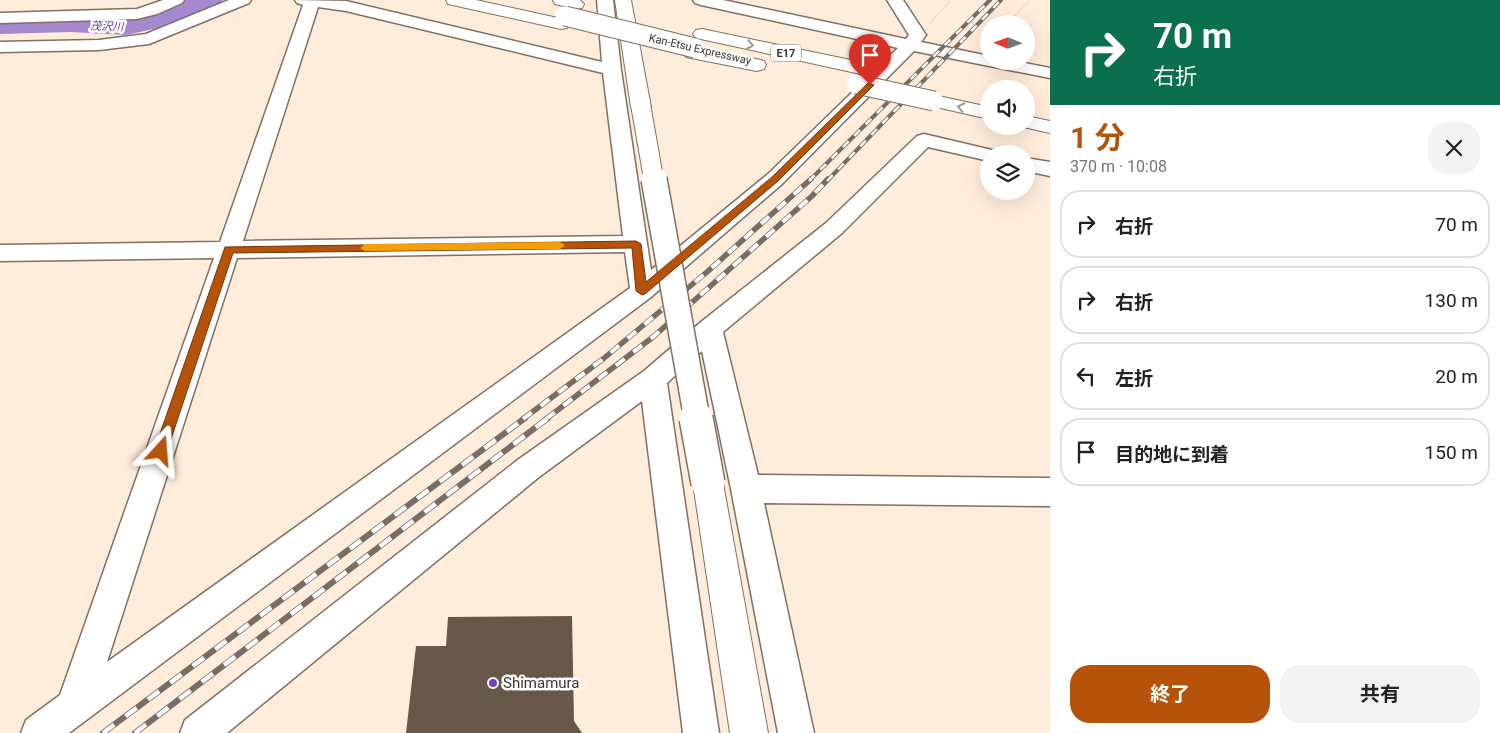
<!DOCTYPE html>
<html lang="ja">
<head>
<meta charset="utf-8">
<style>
	body { margin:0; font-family:Roboto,"Noto Sans JP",sans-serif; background:#f2f2f2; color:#222; height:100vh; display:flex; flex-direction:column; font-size:19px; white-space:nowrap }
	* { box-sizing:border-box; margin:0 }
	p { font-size:16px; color:#767676 }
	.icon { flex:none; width:28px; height:28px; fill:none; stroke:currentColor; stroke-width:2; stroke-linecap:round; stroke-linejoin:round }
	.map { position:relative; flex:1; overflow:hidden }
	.panel { display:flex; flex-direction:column; background:#fff; width:450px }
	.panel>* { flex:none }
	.top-card { background:#0b6e4f; color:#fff; overflow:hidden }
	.needle { width:32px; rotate:271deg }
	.controls { position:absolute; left:980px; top:15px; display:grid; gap:10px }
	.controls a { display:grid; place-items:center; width:55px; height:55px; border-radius:50%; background:#fff; box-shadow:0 5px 20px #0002; font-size:25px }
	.pin { position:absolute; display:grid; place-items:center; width:42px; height:42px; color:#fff; margin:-51px -21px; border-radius:50% 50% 50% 0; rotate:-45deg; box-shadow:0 0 5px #0007 }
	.pin .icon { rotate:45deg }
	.me { position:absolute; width:55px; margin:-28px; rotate:19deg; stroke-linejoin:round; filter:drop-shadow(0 0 4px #0008) }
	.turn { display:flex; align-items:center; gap:18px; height:105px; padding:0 20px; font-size:22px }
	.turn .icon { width:65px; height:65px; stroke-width:2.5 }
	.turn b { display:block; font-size:35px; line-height:42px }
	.round { display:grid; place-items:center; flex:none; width:52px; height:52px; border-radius:20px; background:#f2f2f2 }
	.summary { display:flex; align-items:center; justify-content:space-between; height:85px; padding:0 20px }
	h1 { font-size:30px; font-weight:700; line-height:38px; color:#b45309 }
	.primary-button { display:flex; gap:10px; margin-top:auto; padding:10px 20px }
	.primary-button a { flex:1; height:58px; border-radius:20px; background:#b45309; color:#fff; font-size:20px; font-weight:700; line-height:58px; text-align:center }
	.primary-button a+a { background:#f2f2f2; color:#222 }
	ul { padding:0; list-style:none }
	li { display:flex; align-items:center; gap:15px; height:68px; margin:0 10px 8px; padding:0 10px; border:2px solid #e0e0e0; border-radius:20px }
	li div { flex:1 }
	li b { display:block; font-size:19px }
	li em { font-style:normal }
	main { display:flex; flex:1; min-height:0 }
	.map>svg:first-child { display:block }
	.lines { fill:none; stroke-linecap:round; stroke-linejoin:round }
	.river { fill:#a488d0; fill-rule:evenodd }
	.building { fill:#675749 }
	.minor-casing { stroke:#807061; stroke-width:3 }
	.tertiary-casing { stroke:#807061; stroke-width:2 }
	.motorway-casing { stroke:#807061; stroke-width:2 }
	.path { stroke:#bdaea1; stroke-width:2; stroke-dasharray:0.5 2.5; stroke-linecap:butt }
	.minor { fill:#fff; fill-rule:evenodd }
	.tertiary { fill:#fff; fill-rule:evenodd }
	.motorway { fill:#fff; fill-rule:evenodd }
	.rail-far2-casing { stroke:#776d63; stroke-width:4 }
	.rail-far1-casing { stroke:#776d63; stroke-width:5.5 }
	.rail-casing { stroke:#776d63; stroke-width:6 }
	.rail-far2 { stroke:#fdfdfd; stroke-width:2.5; stroke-dasharray:8; stroke-linecap:butt }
	.rail-far1 { stroke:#fdfdfd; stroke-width:4; stroke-dasharray:11; stroke-linecap:butt }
	.rail { stroke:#fdfdfd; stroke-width:4.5; stroke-dasharray:14; stroke-linecap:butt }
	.tertiary-bridge-far2-casing { stroke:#807061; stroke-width:21; stroke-linecap:butt }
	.tertiary-bridge-far1-casing { stroke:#807061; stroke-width:28; stroke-linecap:butt }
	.tertiary-bridge-casing { stroke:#807061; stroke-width:36; stroke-linecap:butt }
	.motorway-bridge-casing { stroke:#807061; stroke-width:21; stroke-linecap:butt }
	.tertiary-bridge-far2 { stroke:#fff; stroke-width:19 }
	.tertiary-bridge-far1 { stroke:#fff; stroke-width:25 }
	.tertiary-bridge { stroke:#fff; stroke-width:33 }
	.motorway-bridge { stroke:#fff; stroke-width:19 }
	.oneway { stroke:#9e9a96 }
	.route { fill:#b45309; stroke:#753606 }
	.slow { fill:#f59e0b }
	.poi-dot { fill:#7740b7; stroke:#fdfdfd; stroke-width:2 }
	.labels { text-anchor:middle; stroke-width:5; stroke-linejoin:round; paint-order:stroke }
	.far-water-label { font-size:11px; font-style:italic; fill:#5d388d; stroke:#fdfdfd }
	.far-street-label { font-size:11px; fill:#3c352e; stroke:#fdfdfd }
	.shield { fill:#fdfdfd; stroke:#76716c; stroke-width:1 }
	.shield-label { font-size:11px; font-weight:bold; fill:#3c352e }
	.near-poi-label { font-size:15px; fill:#3c352e; stroke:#fdfdfd; text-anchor:start }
</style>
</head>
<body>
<main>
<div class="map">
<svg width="1050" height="733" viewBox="0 0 1050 733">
	<rect width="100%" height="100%" fill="#ffecdb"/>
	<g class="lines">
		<polygon class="river" points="186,0 223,0 219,6 172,25 126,35 70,32 0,34 0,18 70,16 126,19 154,13"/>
	</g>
	<polygon class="building" points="572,616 574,721 582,733 406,733 416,646 446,646 448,617"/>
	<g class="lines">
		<defs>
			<g id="minor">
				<polygon points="163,0 184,0 182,3 157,14 137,19 0,23 0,13 137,9"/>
				<polygon points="229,0 251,0 249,3 149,44 99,50 0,52 0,42 99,40 146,34"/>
				<path d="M 295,0 L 346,1 L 602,62 L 597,0 L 613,0 L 621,70 L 651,270 L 768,174 L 898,48 L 701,5 L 695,3 L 693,0 L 723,0 L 906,39 L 909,35 L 887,0 L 903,0 L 926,35 L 921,42 L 989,56 L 989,61 L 1015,61 L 1050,68 L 1050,78 L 914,51 L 782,184 L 651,297 L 69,733 L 21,733 L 26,720 L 60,695 L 214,258 L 0,261 L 0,245 L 220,242 L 303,5 L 297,3 ZM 318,7 L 346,11 L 603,73 L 623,236 L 243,241 ZM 625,252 L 630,288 L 107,662 L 237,258 Z"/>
				<polygon points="924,134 996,151 998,154 989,154 989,161 928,147 842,233 723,332 758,475 1050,478 1050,506 764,503 814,733 778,733 731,489 702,351 667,383 719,733 683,733 642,401 539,477 227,733 180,733 185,720 519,459 644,371 701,322 826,223 917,136"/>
				<polygon points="1026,158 1050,162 1050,176 1026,171"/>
			</g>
			<g id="tertiary">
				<polygon points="615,0 631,0 651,107 648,111 641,113 634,111 631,107"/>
				<polygon points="708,469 719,473 723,483 768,733 730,733 693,483 697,473"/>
			</g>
			<g id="motorway">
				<polygon points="446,0 476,0 567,20 570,24 567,28 561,29 448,4"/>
				<polygon points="553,0 580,0 584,4 582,8 576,9 555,4"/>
				<polygon points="702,29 870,64 877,66 879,70 877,74 870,76 696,38 693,34 696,30"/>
				<polygon points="692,48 757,59 764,61 766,65 764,69 757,71 686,57 683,53 686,49"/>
				<polygon points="934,95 989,107 989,119 927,105 924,101 927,97"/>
				<polygon points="1026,116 1050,121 1050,133 1019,126 1026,126"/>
			</g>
		</defs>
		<use href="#minor" class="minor-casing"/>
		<use href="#tertiary" class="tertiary-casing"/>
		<use href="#motorway" class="motorway-casing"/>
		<g class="path">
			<polyline points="931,22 951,0"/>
			<polyline points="1007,24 1030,0"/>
		</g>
		<use href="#minor" class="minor"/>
		<use href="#tertiary" class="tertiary"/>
		<use href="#motorway" class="motorway"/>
		<defs>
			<g id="rail-far2">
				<polyline points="809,181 990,0"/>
				<polyline points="827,181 1001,0"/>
			</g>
			<g id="rail-far1">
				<polyline points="523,419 603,359 707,272 811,179"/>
				<polyline points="546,419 653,337 812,196 828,179"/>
			</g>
			<g id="rail">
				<polyline points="103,733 525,418"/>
				<polyline points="135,733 548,418"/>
			</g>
		</defs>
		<use href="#rail-far2" class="rail-far2-casing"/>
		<use href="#rail-far1" class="rail-far1-casing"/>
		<use href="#rail" class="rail-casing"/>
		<use href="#rail-far2" class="rail-far2"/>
		<use href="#rail-far1" class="rail-far1"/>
		<use href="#rail" class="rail"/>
		<defs>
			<polyline id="tertiary-bridge-far2" points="641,107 654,181"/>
			<polyline id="tertiary-bridge-far1" points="654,179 697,419"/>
			<polyline id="tertiary-bridge" points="696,418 708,483"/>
			<g id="motorway-bridge">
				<polyline points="565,16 695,48"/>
				<polyline points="856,84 934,101"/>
			</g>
		</defs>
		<use href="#tertiary-bridge-far2" class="tertiary-bridge-far2-casing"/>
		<use href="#tertiary-bridge-far1" class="tertiary-bridge-far1-casing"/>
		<use href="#tertiary-bridge" class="tertiary-bridge-casing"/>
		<use href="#motorway-bridge" class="motorway-bridge-casing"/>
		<use href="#tertiary-bridge-far2" class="tertiary-bridge-far2"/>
		<use href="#tertiary-bridge-far1" class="tertiary-bridge-far1"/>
		<use href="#tertiary-bridge" class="tertiary-bridge"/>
		<use href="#motorway-bridge" class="motorway-bridge"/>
	</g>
	<defs><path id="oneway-chevron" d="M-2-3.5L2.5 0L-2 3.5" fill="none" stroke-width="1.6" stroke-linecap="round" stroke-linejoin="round" transform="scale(1.25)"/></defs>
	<g class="oneway">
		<use href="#oneway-chevron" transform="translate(750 45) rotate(12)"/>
		<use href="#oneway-chevron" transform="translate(961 107) rotate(-167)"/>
	</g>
	<polygon class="route" points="868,83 874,85 778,181 645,294 642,295 636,291 632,248 233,253 167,451 165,455 161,457 156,455 154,451 225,247 636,241 641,244 646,282 772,177"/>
	<polygon class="slow" points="560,242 565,245 560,249 365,251 360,248 365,244"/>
	<circle class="poi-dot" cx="493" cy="683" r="5"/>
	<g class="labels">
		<g class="far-water-label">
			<text transform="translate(107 26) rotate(2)" y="4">茂沢川</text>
		</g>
		<g class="far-street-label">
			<text transform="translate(700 49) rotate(13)" y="4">Kan-Etsu Expressway</text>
		</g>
		<rect class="shield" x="771" y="44.5" width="30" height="17" rx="4"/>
		<g class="shield-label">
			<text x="786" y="57">E17</text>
		</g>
		<g class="near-poi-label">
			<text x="503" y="688">Shimamura</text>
		</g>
	</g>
</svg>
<div class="controls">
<a><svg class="needle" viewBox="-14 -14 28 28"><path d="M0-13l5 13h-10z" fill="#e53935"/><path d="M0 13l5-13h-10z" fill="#767676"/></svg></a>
<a><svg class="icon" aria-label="sound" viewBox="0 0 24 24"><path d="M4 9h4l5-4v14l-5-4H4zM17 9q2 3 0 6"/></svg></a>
<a><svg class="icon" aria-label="layers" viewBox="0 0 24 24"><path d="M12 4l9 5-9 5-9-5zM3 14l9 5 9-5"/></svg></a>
</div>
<div class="pin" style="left:870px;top:85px;background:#d93025"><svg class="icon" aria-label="arrive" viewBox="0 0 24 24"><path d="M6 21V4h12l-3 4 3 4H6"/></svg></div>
<svg class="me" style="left:161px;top:451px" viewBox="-20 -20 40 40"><path d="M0-17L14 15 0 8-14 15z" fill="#b45309" stroke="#fff" stroke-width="4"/></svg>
</div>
<section class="panel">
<div class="top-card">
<div class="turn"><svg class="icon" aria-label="right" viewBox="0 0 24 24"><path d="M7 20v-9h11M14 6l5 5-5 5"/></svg><div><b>70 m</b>右折</div></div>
</div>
<div class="summary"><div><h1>1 分</h1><p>370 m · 10:08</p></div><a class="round"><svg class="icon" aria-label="close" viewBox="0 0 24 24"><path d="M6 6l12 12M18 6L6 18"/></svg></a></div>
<ul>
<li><svg class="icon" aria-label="right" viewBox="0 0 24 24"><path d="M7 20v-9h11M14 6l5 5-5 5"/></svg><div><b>右折</b></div><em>70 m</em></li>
<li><svg class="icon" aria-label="right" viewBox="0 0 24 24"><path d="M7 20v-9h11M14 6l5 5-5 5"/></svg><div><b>右折</b></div><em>130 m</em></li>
<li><svg class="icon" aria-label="left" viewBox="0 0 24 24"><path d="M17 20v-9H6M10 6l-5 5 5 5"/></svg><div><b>左折</b></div><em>20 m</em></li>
<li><svg class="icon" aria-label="arrive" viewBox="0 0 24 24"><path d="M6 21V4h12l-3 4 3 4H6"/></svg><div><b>目的地に到着</b></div><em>150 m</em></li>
</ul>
<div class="primary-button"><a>終了</a><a>共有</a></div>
</section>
</main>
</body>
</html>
